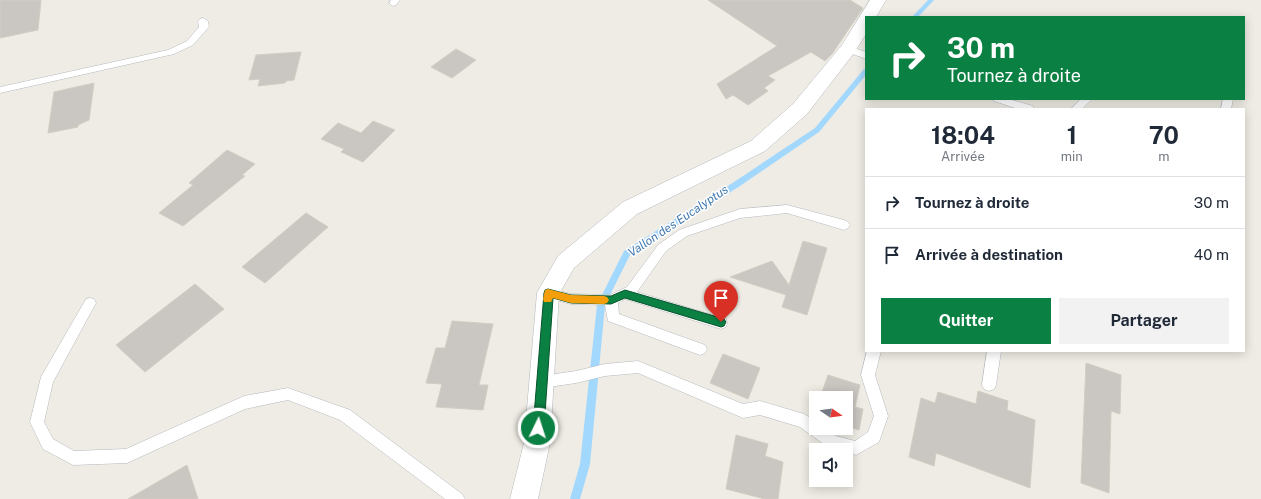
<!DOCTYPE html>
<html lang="fr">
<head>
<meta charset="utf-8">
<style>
	body { margin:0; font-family:"Public Sans",sans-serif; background:#f2f2f3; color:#1f2937; height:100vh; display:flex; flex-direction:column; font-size:15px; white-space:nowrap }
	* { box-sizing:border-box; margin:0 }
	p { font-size:13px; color:#747a83 }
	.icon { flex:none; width:22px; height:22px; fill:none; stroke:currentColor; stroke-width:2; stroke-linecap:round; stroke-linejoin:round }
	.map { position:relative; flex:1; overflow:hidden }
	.drawer { position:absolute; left:865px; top:108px; width:380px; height:244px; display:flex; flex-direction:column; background:#fff; border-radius:0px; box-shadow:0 2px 10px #0003 }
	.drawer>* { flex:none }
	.hud { position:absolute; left:865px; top:16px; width:380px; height:84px; border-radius:0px; box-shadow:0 2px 10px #0003; background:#0b8043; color:#fff; overflow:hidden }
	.needle { width:26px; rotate:103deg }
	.fabs { position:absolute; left:809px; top:391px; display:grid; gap:8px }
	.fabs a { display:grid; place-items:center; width:44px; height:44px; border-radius:0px; background:#fff; box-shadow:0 2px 10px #0003; font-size:20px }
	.pin { position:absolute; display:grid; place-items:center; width:34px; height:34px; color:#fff; margin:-41px -17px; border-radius:50% 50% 50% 0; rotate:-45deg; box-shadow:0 0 4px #0007 }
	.pin .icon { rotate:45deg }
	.me { position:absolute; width:44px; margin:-22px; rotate:4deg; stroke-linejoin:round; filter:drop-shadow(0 0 3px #0008) }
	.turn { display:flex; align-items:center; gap:14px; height:84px; padding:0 16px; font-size:18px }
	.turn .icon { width:52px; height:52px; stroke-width:2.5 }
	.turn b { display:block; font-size:28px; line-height:34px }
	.eta { display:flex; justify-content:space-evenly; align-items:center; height:68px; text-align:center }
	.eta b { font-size:24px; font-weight:700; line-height:28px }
	.primary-button { display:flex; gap:8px; margin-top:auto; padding:8px 16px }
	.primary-button a { flex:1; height:46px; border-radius:0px; background:#0b8043; color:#fff; font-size:16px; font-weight:700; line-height:46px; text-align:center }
	.primary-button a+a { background:#f2f2f3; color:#1f2937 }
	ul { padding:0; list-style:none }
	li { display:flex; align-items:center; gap:12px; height:52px; padding:0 16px; border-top:1px solid #e0e1e3 }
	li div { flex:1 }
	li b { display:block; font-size:15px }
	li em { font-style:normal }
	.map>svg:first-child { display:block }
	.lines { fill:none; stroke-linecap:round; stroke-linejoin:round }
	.stream { fill:#a3d8fe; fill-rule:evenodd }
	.building { fill:#cac6c1; stroke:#d3cdc2 }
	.lane-casing { stroke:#b6b9be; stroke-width:1 }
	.street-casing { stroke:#b6b9be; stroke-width:1 }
	.lane { fill:#fff; fill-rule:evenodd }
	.street { fill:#fff; fill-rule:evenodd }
	.route { fill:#0b8043; stroke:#07532c }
	.slow { fill:#f59e0b }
	.labels { text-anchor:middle; stroke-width:3; stroke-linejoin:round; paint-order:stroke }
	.water-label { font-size:12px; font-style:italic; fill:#4078b0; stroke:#fff }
</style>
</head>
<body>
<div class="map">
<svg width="1261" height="499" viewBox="0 0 1261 499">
	<rect width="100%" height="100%" fill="#eeece4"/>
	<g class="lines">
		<g class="stream">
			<polygon points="928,0 934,0 918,17 912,17"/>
			<polygon points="864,69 866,69 866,75 819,132 740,186 630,255 605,305 590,464 580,499 570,499 580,464 597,305 624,251 734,182 815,128"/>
		</g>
	</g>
	<g class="building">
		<polygon points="0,0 41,0 38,30 0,38"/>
		<polygon points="708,0 850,0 863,8 832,54 825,61 811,52 768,76 775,80 764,88 768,91 748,105 733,95 726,99 717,84 777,46"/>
		<polygon points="456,49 476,60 452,78 431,67"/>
		<polygon points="301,52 294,80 286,81 285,83 258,86 260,79 249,80 256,55"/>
		<polygon points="94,83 89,120 78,125 78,127 48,133 54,92"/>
		<polygon points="373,121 395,130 363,162 341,152 344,149 321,139 338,123 361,133"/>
		<polygon points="227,150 255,164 242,175 245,176 183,226 159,213 193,185 189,183"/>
		<polygon points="306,213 328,227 265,283 242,267"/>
		<polygon points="803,241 827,248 807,315 782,307 786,295 730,277 772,261 789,285"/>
		<polygon points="195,284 224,309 145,372 116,345"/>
		<polygon points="452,321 493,324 479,385 488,385 483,410 436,407 442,384 426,383 436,348 445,348"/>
		<polygon points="723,354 760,368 748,399 710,383"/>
		<polygon points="1086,363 1121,375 1120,414 1111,411 1109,493 1081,483"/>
		<polygon points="828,375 860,385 855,407 863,409 859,430 846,426 846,398 820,398"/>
		<polygon points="978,391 1008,401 1007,410 1035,420 1030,488 936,453 934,466 909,457 921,398 935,403 938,392 976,404"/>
		<polygon points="736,435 768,444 765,456 783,462 778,499 765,499 726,489"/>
		<polygon points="187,465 198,499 128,499"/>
	</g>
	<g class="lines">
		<defs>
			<g id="lane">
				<polygon points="391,0 400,0 396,5 393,6 389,3"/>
				<polygon points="203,18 208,21 209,27 207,29 193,45 174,54 0,93 0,87 168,50 187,41 199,27 198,21 200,19"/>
				<polygon points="848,46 866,52 866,59 845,51 843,49"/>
				<polygon points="993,99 1009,99 1033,106 1034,109 1018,109 994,101"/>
				<polygon points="1081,99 1092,99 1082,109 1071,109"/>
				<polygon points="1223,99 1233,99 1231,109 1221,109"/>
				<polygon points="787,205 844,220 848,222 850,225 848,228 844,230 787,213 740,218 687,236 666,251 637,292 726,319 727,323 726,327 721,329 625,299 618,303 619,314 705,345 707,349 705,353 700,355 608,321 605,305 571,304 544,297 542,293 544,289 548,288 571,294 610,295 627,287 658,245 679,230 740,209"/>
				<polygon points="90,298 94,299 96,303 53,382 44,422 53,439 74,451 126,449 244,396 288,388 350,410 462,494 465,499 445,499 340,420 288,400 245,409 127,463 73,465 43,449 30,422 41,377 86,299"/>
				<polygon points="867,351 881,351 875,375 888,416 879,442 856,455 846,452 846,450 837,450 828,447 800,427 760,415 743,418 638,373 605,376 576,383 542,388 537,386 535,382 537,378 542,376 576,371 605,364 638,361 743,404 760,401 804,414 816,421 816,428 825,428 836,436 855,441 868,432 874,416 861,375"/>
				<polygon points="987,351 1001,351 996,385 994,389 989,391 984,389 982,385"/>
			</g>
			<polygon id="street" points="870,0 886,0 876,17 866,17 866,34 854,53 807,114 765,151 637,214 574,268 559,294 550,443 538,499 510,499 524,443 537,293 558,256 623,202 751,141 793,104 842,45"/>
		</defs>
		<use href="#lane" class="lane-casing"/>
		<use href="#street" class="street-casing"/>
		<use href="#lane" class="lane"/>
		<use href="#street" class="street"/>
	</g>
	<polygon class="route" points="548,289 571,295 611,296 625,290 721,318 724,319 726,322 724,326 721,327 625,298 611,304 571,303 553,298 544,428 542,431 538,433 534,431 533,428 544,293 545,290"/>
	<polygon class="slow" points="548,289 571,295 604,296 607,297 609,300 607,303 604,304 571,303 553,298 551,302 544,302 543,299 545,290"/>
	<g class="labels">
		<g class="water-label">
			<text transform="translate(678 221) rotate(-34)" y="4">Vallon des Eucalyptus</text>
		</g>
	</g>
</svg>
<div class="fabs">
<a><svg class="needle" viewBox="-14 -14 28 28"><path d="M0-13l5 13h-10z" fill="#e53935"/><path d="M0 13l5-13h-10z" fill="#747a83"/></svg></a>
<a><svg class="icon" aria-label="sound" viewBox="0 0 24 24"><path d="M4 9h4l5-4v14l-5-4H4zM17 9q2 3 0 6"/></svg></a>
</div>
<div class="pin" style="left:721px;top:322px;background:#d93025"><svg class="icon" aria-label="arrive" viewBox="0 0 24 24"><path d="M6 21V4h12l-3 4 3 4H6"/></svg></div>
<svg class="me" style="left:538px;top:428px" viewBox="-20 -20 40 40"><circle r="17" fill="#0b8043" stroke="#fff" stroke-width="3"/><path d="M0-11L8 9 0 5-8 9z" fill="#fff"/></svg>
<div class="hud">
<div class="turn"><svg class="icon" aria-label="right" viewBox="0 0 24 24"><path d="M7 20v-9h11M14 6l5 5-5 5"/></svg><div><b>30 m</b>Tournez à droite</div></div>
</div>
<section class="drawer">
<div class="eta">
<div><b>18:04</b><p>Arrivée</p></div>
<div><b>1</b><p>min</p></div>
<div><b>70</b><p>m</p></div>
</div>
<ul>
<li><svg class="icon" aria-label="right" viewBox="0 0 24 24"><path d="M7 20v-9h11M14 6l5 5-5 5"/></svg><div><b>Tournez à droite</b></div><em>30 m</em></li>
<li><svg class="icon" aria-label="arrive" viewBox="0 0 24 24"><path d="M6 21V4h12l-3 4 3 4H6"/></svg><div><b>Arrivée à destination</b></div><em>40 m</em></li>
</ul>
<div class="primary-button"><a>Quitter</a><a>Partager</a></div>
</section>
</div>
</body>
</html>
